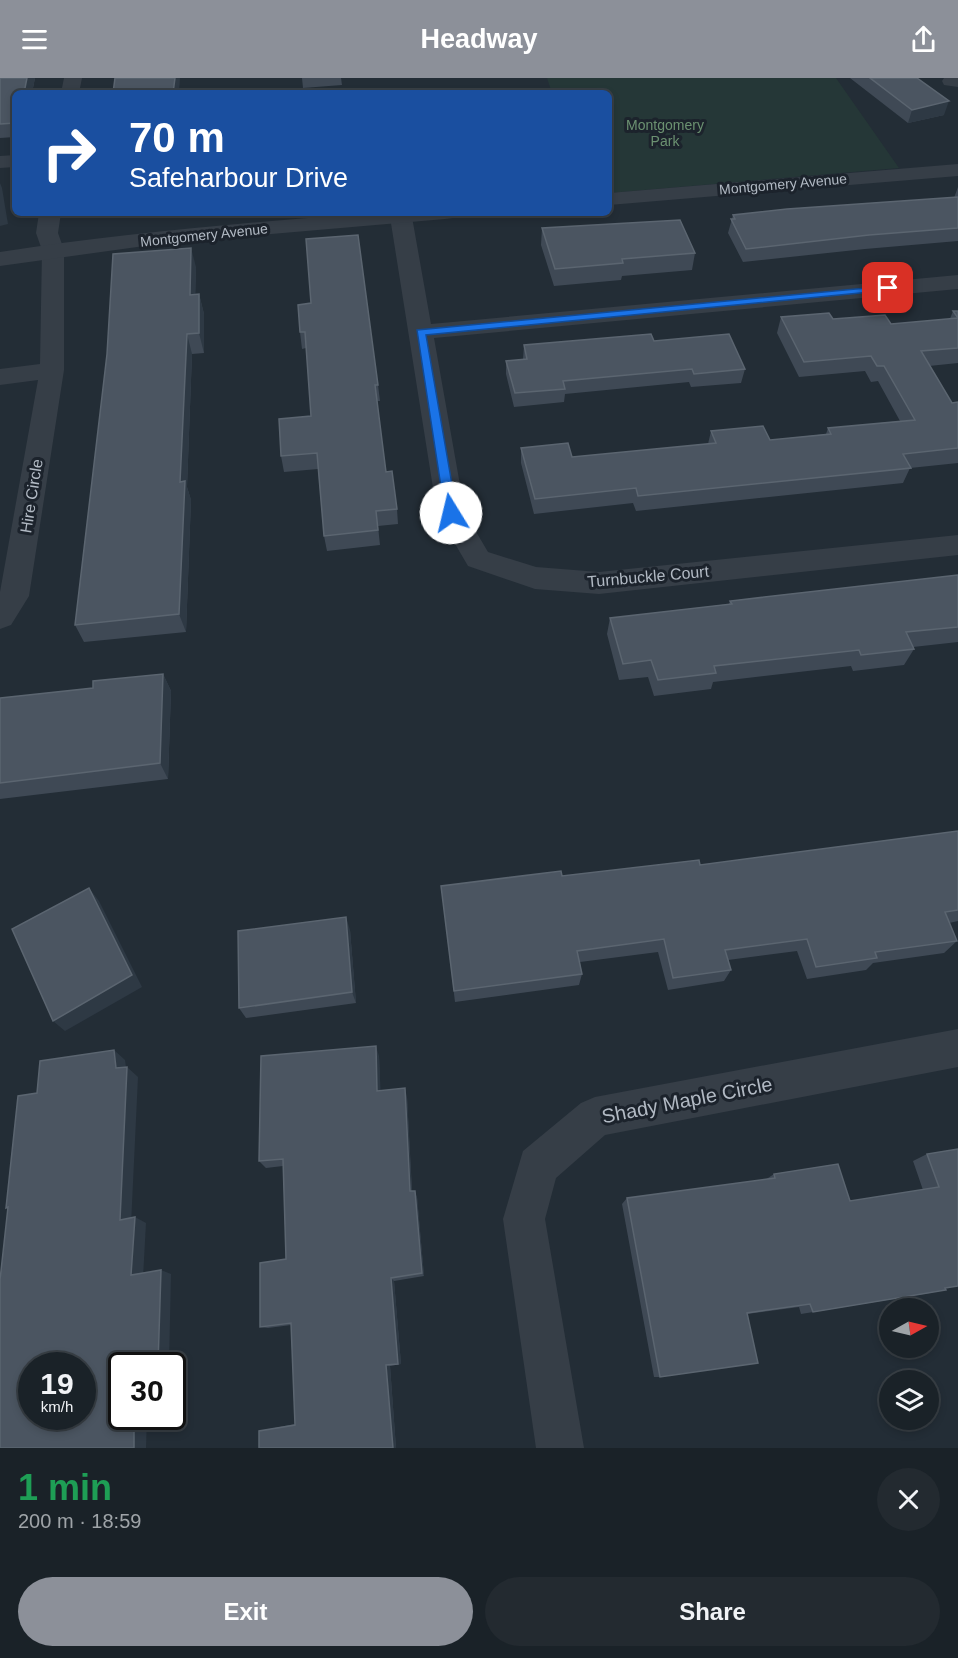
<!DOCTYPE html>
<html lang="en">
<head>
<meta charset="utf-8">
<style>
	body { margin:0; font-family:Helvetica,sans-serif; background:#232a30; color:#f1f3f6; height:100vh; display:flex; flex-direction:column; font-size:22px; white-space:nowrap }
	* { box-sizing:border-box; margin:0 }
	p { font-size:20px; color:#9fa4a8 }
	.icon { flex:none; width:33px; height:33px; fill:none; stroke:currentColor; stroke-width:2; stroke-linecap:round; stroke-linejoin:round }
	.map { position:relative; height:1370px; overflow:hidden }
	.panel { display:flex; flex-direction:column; background:#1a2228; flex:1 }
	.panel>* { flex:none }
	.banner { position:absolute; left:12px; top:12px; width:600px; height:126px; border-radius:9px; box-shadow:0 3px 9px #0003,0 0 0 2px #383f45; background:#1a4fa0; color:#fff; overflow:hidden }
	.needle { width:39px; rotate:82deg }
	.tools { position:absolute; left:879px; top:1220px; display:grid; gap:12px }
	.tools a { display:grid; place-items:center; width:60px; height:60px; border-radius:50%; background:#1a2228; box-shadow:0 3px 9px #0003,0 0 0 2px #383f45; font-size:30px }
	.speed { position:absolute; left:18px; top:1274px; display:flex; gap:12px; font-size:30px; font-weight:700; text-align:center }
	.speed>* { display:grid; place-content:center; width:78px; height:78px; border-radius:50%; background:#1a2228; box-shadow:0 3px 9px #0003,0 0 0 2px #383f45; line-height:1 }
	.speed small { font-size:15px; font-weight:400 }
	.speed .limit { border:3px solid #111; border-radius:9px; background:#fff; color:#111 }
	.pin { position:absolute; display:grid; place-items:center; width:51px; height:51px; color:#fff; margin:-26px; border-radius:12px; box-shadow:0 3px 9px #0006 }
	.me { position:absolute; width:66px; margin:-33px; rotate:351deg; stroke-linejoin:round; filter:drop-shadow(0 0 4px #0008) }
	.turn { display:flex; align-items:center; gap:21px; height:126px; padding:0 18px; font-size:27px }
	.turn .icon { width:78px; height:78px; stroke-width:2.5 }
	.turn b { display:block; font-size:42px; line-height:51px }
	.round { display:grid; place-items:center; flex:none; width:63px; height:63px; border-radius:32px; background:#232a30 }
	.head { display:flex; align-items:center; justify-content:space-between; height:102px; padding:0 18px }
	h1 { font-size:36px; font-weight:700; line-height:45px; color:#1e9e55 }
	.primary-button { display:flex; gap:12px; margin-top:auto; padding:12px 18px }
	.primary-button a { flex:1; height:69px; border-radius:36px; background:#8c9099; color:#fff; font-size:24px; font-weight:700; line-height:69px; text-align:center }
	.primary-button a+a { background:#232a30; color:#f1f3f6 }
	header { display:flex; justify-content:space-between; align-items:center; height:78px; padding:0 18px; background:#8c9099; color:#fff; font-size:27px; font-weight:700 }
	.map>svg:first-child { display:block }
	.green { fill:#253737 }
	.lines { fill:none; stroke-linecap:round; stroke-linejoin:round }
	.minor { fill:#363e47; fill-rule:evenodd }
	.tertiary { fill:#363e47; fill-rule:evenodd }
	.wall { fill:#3f4955 }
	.shaded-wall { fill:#2e3944 }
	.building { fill:#4b5561; stroke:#5b6570; stroke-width:1.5; fill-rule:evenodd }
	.route { fill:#1a73e8; stroke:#114b97; stroke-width:1.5 }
	.labels { text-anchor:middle; stroke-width:6; stroke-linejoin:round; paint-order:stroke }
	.far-park-label { font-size:14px; fill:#6b9171; stroke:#1c232c }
	.far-street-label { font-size:14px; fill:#b1b9c3; stroke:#1c232c }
	.street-label { font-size:16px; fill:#b1b9c3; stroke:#1c232c }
	.near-street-label { font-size:20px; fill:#b1b9c3; stroke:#1c232c }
</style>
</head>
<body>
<header><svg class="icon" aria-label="menu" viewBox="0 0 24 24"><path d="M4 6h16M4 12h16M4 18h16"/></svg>Headway<svg class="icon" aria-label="share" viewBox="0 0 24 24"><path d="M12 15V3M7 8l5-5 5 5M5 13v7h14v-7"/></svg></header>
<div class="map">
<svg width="958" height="1370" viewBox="0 0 958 1370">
	<rect width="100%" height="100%" fill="#232d36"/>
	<polygon class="green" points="547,0 836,0 899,90 609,115 609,15 552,15"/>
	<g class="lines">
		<g class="minor">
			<polygon points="64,0 82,0 79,15 61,15"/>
			<polygon points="944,0 958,0 958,9 944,7 942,3"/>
			<polygon points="15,77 15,89 0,90 0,78"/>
			<polygon points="39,135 61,135 58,155 64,172 64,292 29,518 11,547 0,551 0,514 38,302 0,307 0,291 40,286 42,172 36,155"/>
			<polygon points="393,135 409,135 412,139 431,246 958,197 958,211 434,260 465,435 488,474 536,489 599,494 958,457 958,477 599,516 535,511 468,488 437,435 390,139"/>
			<polygon points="958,951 958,989 605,1057 556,1100 545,1141 584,1370 536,1370 503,1141 523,1073 581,1025 595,1019"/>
		</g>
		<g class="tertiary">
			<polygon points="958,86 958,98 609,127 609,115"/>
			<path d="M 367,135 L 456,135 L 453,140 L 445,141 L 166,165 L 0,188 L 0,174 C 122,155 244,145 367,135 Z"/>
		</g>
	</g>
	<g class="wall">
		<polygon points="0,0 35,0 32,15 15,15 15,59 0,60"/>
		<polygon points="302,0 341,0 342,7 303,10"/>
		<polygon points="850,0 917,0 944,37 908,45"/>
		<polygon points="958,109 958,163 865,171 743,184 728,155 733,137 954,120"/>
		<polygon points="542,150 695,175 692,192 622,198 621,202 554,208 541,167"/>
		<polygon points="196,189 195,217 199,216 204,236 204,275 192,276 187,409 191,422 186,554 84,564 75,547"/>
		<polygon points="298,227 378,307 380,323 377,323 386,394 397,431 398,446 378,448 380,467 327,473 324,458 318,391 284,394 281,378 311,338 306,270 302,271 300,254"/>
		<polygon points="953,233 958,233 958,285 929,288 952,325 958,324 958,385 910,390 903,405 636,433 633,425 534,436 521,385 521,370 572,379 708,366 711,353 770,362 826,356 828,350 900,343 878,303 871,304 865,293 799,299 777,255 781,239 833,241 891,246 950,241"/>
		<polygon points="654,263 745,291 741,305 691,309 689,304 565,316 564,324 514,329 506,296 506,283 523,281 524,267"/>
		<polygon points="958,497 958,564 913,569 914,571 904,587 853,593 851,588 713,604 711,611 654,618 648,599 619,602 607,556 610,540 729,526 730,523"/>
		<polygon points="163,596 171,613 168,701 0,721 0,620 93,610"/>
		<polygon points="958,753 958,843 949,845 957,863 944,875 873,885 866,892 807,901 797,873 728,882 731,892 724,903 668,912 658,874 580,884 582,896 579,907 455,924 441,808 700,787"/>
		<polygon points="350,852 356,925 246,940 239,930"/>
		<polygon points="379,978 380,1013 407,1019 412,1113 417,1119 424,1198 394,1203 401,1286 390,1288 396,1370 259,1370 259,1353 295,1346 291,1247 268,1250 260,1249 286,1181 283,1088 266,1090 259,1083"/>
		<polygon points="958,1071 945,1210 930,1215 801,1236 799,1229 747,1236 660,1299 654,1299 622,1126 627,1120 765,1102 774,1096 850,1123 923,1112 913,1083 927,1076"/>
	</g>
	<g class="shaded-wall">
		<polygon points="27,0 35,0 32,15 24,15"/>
		<polygon points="175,0 180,0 179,15 173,15"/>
		<polygon points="949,23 944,37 908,45 912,32"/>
		<polygon points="0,105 2,110 8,146 0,148"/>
		<polygon points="191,170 196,189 195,236 190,217"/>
		<polygon points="199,216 204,236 204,275 199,255"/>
		<polygon points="187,256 192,276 187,409 191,422 186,554 179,536 180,404"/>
		<polygon points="163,596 171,613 168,701 160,685"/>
		<polygon points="89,810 99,823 142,909 65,953 53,943"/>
		<polygon points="346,839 350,852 356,925 352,914"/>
		<polygon points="376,968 379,978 381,1022 377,1013"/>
		<polygon points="114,972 125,982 127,996 127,989 138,999 131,1147 120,1142 116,990"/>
		<polygon points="405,1010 407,1019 412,1119 410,1113"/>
		<polygon points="415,1113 417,1119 424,1198 422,1195"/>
		<polygon points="135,1139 146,1145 143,1200 131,1197"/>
		<polygon points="161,1192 171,1196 169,1287 158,1287"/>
		<polygon points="391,1200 394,1203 401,1286 398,1286"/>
		<polygon points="386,1287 390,1288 396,1370 393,1370"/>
		<polygon points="134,1338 147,1338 146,1370 134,1370"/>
	</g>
	<g class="building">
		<polygon points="0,0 27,0 24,15 15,15 15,45 0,46"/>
		<polygon points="115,0 175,0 173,15 113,15"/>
		<polygon points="870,0 917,0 949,23 912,32"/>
		<polygon points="958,119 958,150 869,157 746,171 731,141 735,141 733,137 787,131"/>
		<polygon points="680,142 695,175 622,181 623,185 555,191 542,150"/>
		<polygon points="358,157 378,307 375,307 386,394 392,393 397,431 376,433 378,452 324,458 317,375 281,378 279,341 311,338 305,254 300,254 298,227 311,225 306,161"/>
		<polygon points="191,170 190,217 199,216 199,255 187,256 180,404 185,403 179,536 75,547 107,276 113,176"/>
		<polygon points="953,233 958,233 958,270 921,273 952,325 958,324 958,370 903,376 911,390 638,418 636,410 535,421 521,370 568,365 572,379 716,365 711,353 763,348 770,362 831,356 828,350 915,342 884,288 877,288 871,278 804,284 781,239 829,235 833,241 885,237 891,246 958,240"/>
		<polygon points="651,256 654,263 729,256 745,291 694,296 692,291 563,303 565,311 515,315 506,283 527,281 524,267"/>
		<polygon points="958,497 958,549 906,554 914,571 861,577 859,572 714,588 716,595 658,602 651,582 623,586 610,540 732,526 730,523"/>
		<polygon points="163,596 160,685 0,705 0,620 93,610 93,603"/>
		<polygon points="958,753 958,832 945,834 957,863 875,874 877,880 816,889 807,861 725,872 731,892 673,900 664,861 577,873 582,896 454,913 441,808 561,793 562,798 699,782 700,787"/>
		<polygon points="89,810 132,897 53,943 12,851"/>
		<polygon points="346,839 352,914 239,930 238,853"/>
		<polygon points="376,968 377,1013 405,1010 410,1113 415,1113 422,1195 391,1200 398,1286 386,1287 393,1370 259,1370 259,1353 295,1347 291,1245 260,1249 260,1185 286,1181 283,1081 259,1083 261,978"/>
		<path d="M 114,972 L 116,990 L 127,989 L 120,1142 L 135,1139 L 131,1197 L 161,1192 L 158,1287 L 122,1287 L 122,1338 L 134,1338 L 134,1370 L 0,1370 L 0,1202 L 8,1129 L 6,1130 L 18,1018 L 37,1015 L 40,983 ZM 32,1287 L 82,1287 L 82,1338 L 32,1338 Z"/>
		<polygon points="958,1071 958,1208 945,1210 946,1212 813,1234 810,1226 747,1235 758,1285 660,1299 627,1120 775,1100 774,1096 838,1086 850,1123 939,1109 927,1076"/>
	</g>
	<polygon class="route" points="888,208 893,210 891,212 426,257 457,435 451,439 445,435 417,252"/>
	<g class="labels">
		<g class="far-park-label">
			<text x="665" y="52">Montgomery<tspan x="665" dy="16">Park</tspan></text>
		</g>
		<g class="far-street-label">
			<text transform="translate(783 106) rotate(-5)" y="5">Montgomery Avenue</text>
			<text transform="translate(204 157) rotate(-6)" y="5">Montgomery Avenue</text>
		</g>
		<g class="street-label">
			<text transform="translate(31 418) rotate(-81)" y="6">Hire Circle</text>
			<text transform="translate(648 498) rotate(-5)" y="6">Turnbuckle Court</text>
		</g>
		<g class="near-street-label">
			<text transform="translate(687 1022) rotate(-11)" y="7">Shady Maple Circle</text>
		</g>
	</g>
</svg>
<div class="tools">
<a><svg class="needle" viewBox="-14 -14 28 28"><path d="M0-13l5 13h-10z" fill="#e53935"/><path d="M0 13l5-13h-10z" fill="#9fa4a8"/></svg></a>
<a><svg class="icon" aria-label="layers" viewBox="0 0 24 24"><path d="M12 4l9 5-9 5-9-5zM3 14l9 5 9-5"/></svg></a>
</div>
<div class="speed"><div>19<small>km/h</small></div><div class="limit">30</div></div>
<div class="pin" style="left:888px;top:210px;background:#d93025"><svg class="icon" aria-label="arrive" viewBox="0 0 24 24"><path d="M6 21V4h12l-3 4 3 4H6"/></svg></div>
<svg class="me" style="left:451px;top:435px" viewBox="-20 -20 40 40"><circle r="19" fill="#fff"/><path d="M0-13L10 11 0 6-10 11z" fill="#1a73e8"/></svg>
<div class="banner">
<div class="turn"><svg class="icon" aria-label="right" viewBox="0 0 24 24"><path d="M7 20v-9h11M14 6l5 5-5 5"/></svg><div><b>70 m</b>Safeharbour Drive</div></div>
</div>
</div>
<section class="panel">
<div class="head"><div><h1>1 min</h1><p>200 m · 18:59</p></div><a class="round"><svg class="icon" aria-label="close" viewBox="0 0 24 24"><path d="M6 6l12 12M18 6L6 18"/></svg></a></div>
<div class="primary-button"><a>Exit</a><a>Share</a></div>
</section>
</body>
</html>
